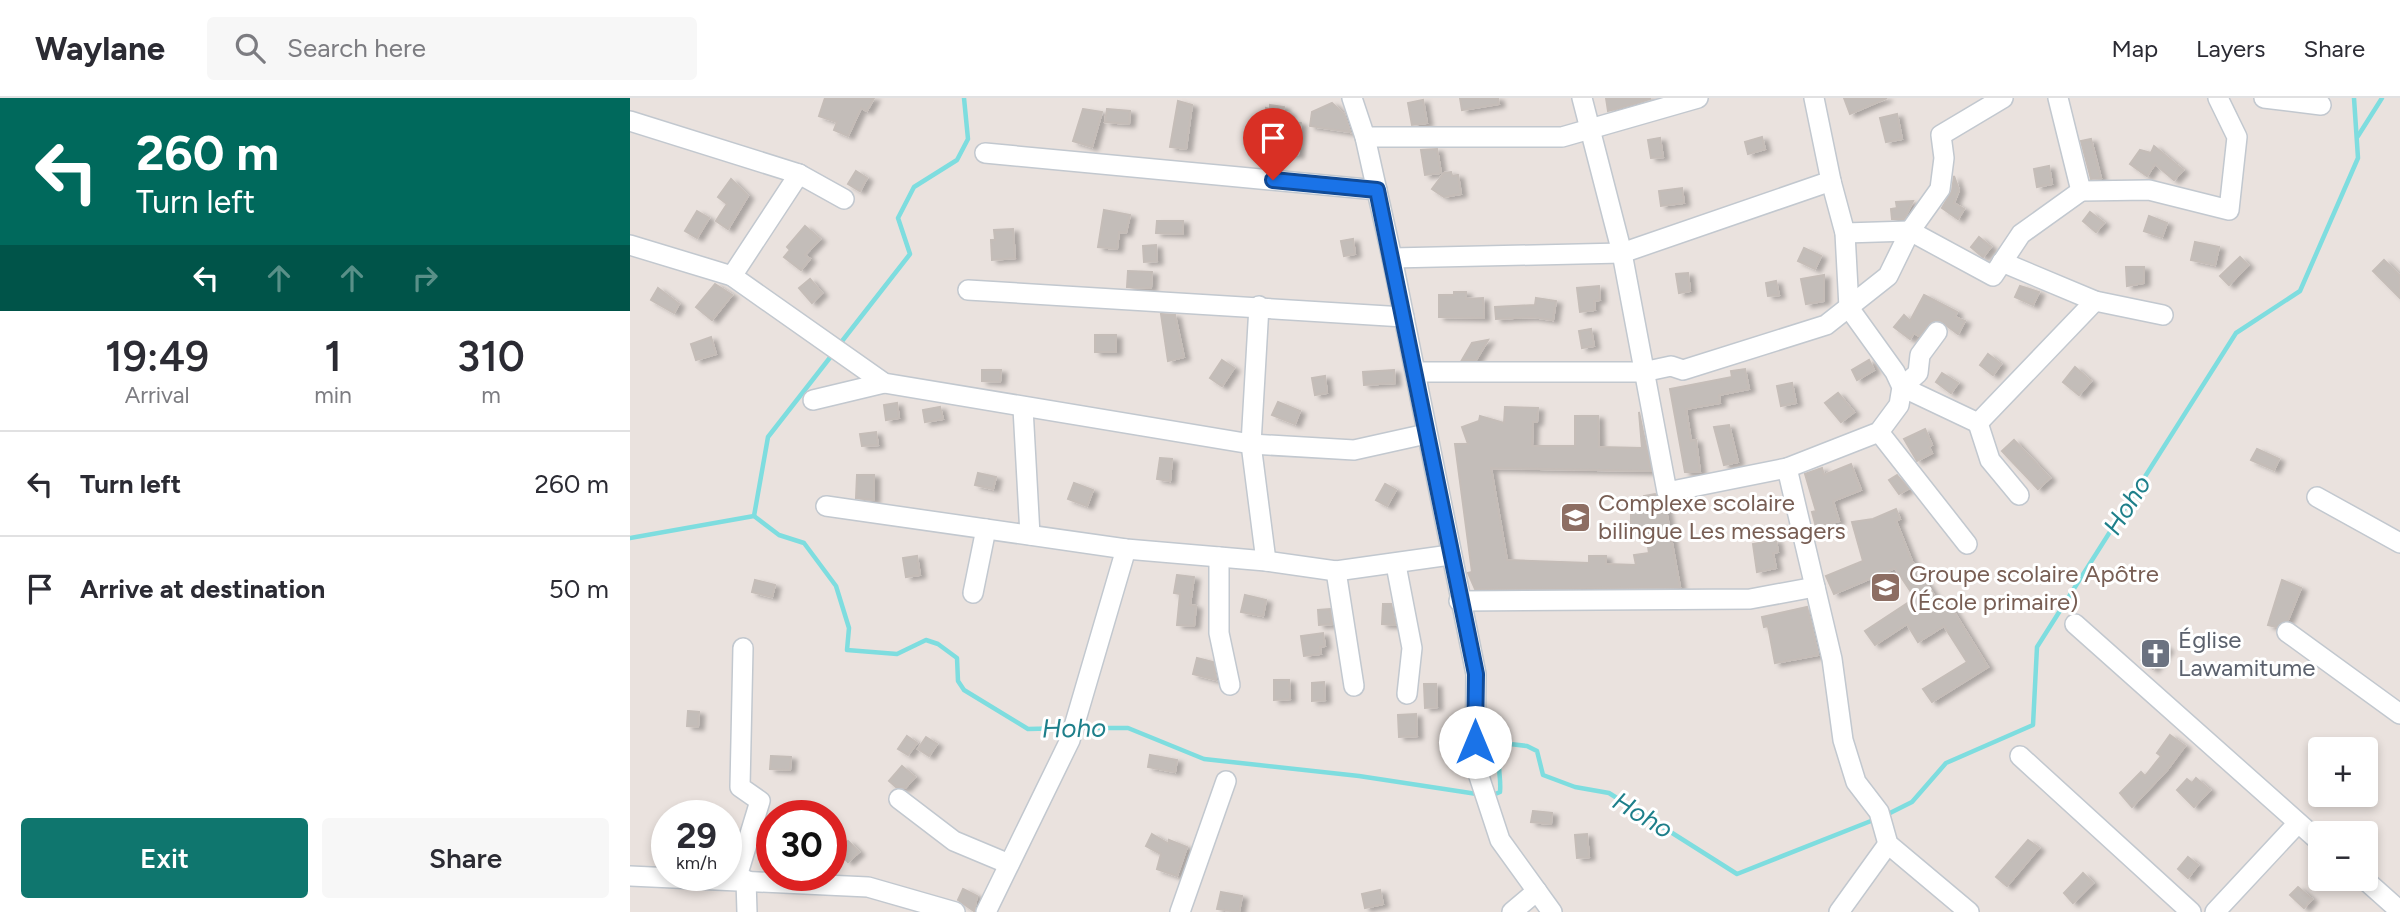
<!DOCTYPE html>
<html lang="en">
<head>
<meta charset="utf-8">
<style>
	body { margin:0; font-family:Figtree,sans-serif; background:#f7f7f7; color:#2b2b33; height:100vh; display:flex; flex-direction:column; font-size:26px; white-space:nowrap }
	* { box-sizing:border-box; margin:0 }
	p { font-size:23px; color:#7c7c81 }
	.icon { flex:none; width:38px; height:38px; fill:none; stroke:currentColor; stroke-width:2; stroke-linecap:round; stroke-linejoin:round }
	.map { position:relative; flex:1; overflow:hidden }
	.side { display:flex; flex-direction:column; background:#fff; width:630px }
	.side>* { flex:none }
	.top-card { background:#00695c; color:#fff; overflow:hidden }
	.tools { position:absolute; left:1678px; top:639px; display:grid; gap:14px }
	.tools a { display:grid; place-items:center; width:70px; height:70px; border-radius:7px; background:#fff; box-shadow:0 4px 10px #0003; font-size:35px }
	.speed { position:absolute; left:21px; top:702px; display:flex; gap:14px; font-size:35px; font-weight:700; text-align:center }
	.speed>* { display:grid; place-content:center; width:91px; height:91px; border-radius:50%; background:#fff; box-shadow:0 4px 10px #0003; line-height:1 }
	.speed small { font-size:18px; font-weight:400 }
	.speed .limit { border:10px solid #d22; background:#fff; color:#111 }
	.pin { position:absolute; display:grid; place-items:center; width:60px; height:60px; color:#fff; margin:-72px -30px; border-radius:50% 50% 50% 0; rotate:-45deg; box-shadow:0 0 7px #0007 }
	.pin .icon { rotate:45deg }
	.me { position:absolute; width:77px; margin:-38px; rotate:0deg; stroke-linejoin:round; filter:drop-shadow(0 0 5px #0008) }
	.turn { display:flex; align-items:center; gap:24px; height:147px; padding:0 21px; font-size:32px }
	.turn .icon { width:91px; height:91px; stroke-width:2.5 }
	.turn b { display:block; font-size:49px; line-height:60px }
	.lanes { display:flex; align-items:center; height:66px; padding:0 21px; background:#0003; justify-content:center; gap:35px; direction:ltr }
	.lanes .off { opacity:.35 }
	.eta { display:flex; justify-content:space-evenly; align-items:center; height:119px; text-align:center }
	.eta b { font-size:42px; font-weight:600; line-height:49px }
	.primary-button { display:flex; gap:14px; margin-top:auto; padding:14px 21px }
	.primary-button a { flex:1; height:80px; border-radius:7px; background:#0f766e; color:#fff; font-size:28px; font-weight:600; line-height:80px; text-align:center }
	.primary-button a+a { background:#f7f7f7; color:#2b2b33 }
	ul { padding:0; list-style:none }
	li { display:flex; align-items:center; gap:21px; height:105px; padding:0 21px; border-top:2px solid #e1e1e2 }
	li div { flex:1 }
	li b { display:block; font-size:26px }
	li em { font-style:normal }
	header { display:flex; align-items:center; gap:42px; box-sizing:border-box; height:98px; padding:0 35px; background:#fff; border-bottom:2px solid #e1e1e2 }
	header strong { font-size:33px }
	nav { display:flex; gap:38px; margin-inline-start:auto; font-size:24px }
	.search { width:490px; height:63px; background:#f7f7f7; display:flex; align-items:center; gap:18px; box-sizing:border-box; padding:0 24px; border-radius:7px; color:#7c7c81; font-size:26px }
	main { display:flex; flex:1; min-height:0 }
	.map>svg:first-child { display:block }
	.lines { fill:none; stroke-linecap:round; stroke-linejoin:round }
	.stream { stroke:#7edddf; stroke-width:4.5 }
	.building { fill:#c3bdb9; stroke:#c5bdb8; stroke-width:2; filter:url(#shadow) }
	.minor-casing { stroke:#c2c8cf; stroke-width:22 }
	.minor { stroke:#fff; stroke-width:19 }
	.route-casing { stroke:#114b97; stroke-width:18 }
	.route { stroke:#1a73e8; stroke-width:12 }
	.labels { text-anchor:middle; stroke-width:6; stroke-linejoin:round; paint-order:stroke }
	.education-label { font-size:24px; fill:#785e54; stroke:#fff; text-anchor:start }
	.worship-label { font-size:24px; fill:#5b616d; stroke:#fff; text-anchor:start }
	.water-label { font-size:26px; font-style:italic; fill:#1e7f8a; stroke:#fff }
</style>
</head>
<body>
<header>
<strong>Waylane</strong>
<div class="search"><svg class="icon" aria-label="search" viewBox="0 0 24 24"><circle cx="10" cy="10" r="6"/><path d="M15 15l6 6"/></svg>Search here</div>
<nav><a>Map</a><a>Layers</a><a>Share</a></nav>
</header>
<main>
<section class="side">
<div class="top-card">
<div class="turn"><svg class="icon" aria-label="left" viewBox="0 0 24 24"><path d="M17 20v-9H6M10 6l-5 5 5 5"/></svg><div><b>260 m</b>Turn left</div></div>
<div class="lanes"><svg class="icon" aria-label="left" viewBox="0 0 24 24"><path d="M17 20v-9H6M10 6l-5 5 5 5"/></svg><svg class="icon off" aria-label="ahead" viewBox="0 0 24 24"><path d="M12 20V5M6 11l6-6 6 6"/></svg><svg class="icon off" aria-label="ahead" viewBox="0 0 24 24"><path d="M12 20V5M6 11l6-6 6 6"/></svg><svg class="icon off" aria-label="right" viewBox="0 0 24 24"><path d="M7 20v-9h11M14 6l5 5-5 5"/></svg></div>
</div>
<div class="eta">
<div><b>19:49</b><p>Arrival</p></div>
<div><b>1</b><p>min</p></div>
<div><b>310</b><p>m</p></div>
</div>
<ul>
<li><svg class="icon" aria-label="left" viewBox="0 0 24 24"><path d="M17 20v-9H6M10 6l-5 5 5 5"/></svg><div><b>Turn left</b></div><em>260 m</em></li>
<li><svg class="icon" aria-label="arrive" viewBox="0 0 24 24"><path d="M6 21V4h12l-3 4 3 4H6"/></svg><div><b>Arrive at destination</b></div><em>50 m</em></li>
</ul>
<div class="primary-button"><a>Exit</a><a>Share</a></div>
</section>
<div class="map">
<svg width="1770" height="814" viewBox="0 0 1770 814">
	<defs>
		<filter id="shadow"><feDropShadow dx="5.5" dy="3" stdDeviation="2" flood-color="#0004"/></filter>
	</defs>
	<rect width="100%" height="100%" fill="#eae2de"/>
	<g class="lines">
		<g class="stream">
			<polyline points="1728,38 1752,0"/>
			<polyline points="209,247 280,156 268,120 284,89 327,62 338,41 334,0"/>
			<polyline points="124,418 138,339 202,257"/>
			<polyline points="0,440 124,418 149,437 174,445 206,488 219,530 217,552 267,556 296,542 308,546 327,560 328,583 334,592 398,631 439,630"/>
			<polyline points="448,630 498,630 574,661 729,678 847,696"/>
			<path d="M 863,697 L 870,694 C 872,673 862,662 880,646 L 897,648 L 907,653 L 913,677 L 945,689 L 979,695 L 1107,776 L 1246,721"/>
			<polyline points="1254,718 1282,704 1316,665 1403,627 1407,549 1606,235 1670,193 1728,60 1724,0"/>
		</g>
	</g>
	<g class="building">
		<polygon points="195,0 244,0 237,13 231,10 218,38 204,32 207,24 189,18"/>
		<polygon points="830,0 868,0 869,6 832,12"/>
		<polygon points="976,0 1020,0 1020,1 978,13"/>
		<polygon points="1214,0 1257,0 1220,16"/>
		<polygon points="793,2 797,25 782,27 778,5"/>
		<polygon points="548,3 562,7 556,51 540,49"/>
		<polygon points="702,5 714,16 720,34 680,28 682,14"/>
		<polygon points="640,7 654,9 653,14 659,15 658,23 671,25 668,57 650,55 652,31 634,28 636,10 640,11"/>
		<polygon points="453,11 472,14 462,49 443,43"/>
		<polygon points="477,11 500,13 499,26 475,24"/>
		<polygon points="1267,16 1272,41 1256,44 1250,20"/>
		<polygon points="1132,39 1135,51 1118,56 1115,44"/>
		<polygon points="1030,40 1033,59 1021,60 1018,42"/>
		<polygon points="1461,41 1471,80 1461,81 1451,43"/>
		<polygon points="1524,48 1553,72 1544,82 1525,66 1517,78 1500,66 1510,52 1521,55"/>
		<polygon points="807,51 811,75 795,77 791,52"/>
		<polygon points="1419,68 1422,86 1407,89 1404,71"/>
		<polygon points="226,73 237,80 230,93 218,86"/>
		<polygon points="821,74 822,78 828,77 831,96 814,99 802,91 814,75"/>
		<polygon points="1324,78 1329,92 1324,105 1334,111 1328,121 1312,110 1322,93"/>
		<polygon points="101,81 118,98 98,131 86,123 97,106 88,99"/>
		<polygon points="1052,90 1054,105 1031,108 1029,93"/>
		<polygon points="1283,103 1274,121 1262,121 1261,111 1267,110 1266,104"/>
		<polygon points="474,112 500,117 496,135 489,134 487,151 468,149"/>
		<polygon points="67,113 79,120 67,140 55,133"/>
		<polygon points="1460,114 1474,125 1466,134 1453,123"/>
		<polygon points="1519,118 1537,125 1532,139 1514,133"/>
		<polygon points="527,123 553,123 553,136 526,135"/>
		<polygon points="175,128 190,141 175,157 180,161 171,172 154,159 160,152 157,149"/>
		<polygon points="383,131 385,160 362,162 361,142 365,142 364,132"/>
		<polygon points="1349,139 1361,149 1353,159 1341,149"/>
		<polygon points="723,141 725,156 714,158 711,143"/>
		<polygon points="1565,144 1589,149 1585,167 1561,162"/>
		<polygon points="526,147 527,163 514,164 513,148"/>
		<polygon points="1174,150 1191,158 1185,171 1168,163"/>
		<polygon points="1610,159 1618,167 1599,187 1590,178"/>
		<polygon points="1754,162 1770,178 1770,200 1743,173"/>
		<polygon points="1496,169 1514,169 1514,185 1497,188"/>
		<polygon points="498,173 522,174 521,190 497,189"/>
		<polygon points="1058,175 1060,193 1049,195 1046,176"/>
		<polygon points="1194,177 1194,203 1176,206 1171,181"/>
		<polygon points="180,181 192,195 182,205 169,190"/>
		<polygon points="1146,183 1149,197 1138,198 1136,185"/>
		<polygon points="85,186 102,197 82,222 66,209"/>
		<polygon points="969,188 970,202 964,203 965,212 950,214 947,190"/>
		<polygon points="1390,188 1409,194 1403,207 1385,199"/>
		<polygon points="28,190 49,206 44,215 21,202"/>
		<polygon points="824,194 836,194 836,201 853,200 854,220 809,219 809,197 824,197"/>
		<polygon points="1294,197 1327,214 1325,219 1335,223 1328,236 1309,222 1302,223 1289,238 1284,235 1280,241 1264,229 1274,217 1280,223"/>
		<polygon points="906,200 926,203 923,222 902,219 866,221 865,209 905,207"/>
		<polygon points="531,216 545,217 554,259 538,263"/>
		<polygon points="961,231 964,248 952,250 949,233"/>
		<rect x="465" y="237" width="21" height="17"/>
		<polygon points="81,239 86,256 66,262 61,246"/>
		<polygon points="858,242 846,262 832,262 842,245"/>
		<polygon points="1358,256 1371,266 1363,277 1350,267"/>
		<polygon points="592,262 604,270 592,288 580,280"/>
		<polygon points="1239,262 1244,272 1227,282 1222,272"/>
		<polygon points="1445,269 1461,283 1449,297 1433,284"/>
		<polygon points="1115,271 1119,291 1089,297 1090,305 1056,311 1061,343 1066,342 1070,374 1055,374 1040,291 1102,279 1101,273"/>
		<polygon points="352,272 371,272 370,284 352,283"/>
		<polygon points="764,272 765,285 734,287 733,274"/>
		<polygon points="1312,275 1328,285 1321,295 1306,284"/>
		<polygon points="695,278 697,295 685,297 682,280"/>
		<polygon points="1162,285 1166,305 1151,308 1147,288"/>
		<polygon points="1208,295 1224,314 1211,324 1195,305"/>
		<polygon points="648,304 670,313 665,326 642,317"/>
		<polygon points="267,305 269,320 256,322 254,307"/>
		<polygon points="310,309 313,321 295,324 293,312"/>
		<polygon points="875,309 908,310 907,324 903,324 902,348 945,348 945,318 968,318 969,349 1012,350 1009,314 1021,373 861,370 877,462 959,465 959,458 976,458 976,466 1006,467 1004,457 1019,455 1016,435 1001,435 1001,414 1016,414 1014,398 1025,396 1035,406 1050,489 845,491 838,475 842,474 825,346 838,346 832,329 849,323 850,318 874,325"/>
		<polygon points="1099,327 1108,364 1094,367 1084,329"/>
		<polygon points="1295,331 1302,347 1299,349 1302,355 1287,363 1274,341"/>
		<polygon points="246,334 248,347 232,348 230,336"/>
		<polygon points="1384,342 1420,380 1408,391 1372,353"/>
		<polygon points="1627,351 1649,361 1644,372 1621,362"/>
		<polygon points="530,360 542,361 540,383 527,381"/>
		<polygon points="1221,366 1231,392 1203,403 1209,423 1186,429 1182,414 1186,413 1175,376 1192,370 1194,377"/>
		<polygon points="348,375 366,379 363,391 345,387"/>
		<polygon points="227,377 244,377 244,402 226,400"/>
		<polygon points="1267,377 1278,391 1269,396 1259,382"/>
		<polygon points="444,385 463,392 457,408 438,401"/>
		<polygon points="755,386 766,392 757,408 746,402"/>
		<polygon points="1266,411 1270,421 1266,423 1282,463 1311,508 1318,504 1358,569 1302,604 1293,591 1337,564 1314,528 1288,544 1277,526 1245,547 1235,533 1285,500 1265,470 1204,496 1196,478 1233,463 1222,424 1243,421"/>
		<polygon points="1146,442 1148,454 1143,455 1146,470 1127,474 1123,446"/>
		<polygon points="287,458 290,477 276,479 273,460"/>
		<polygon points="547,477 564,479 560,507 566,508 564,528 547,527 550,496 544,495"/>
		<polygon points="125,482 145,487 142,499 122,494"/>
		<polygon points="1652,482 1671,490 1658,522 1646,529 1638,527"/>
		<polygon points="615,497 636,502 633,518 611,514"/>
		<polygon points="753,506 761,506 765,527 752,526"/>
		<polygon points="1177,509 1188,557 1145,565 1138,528 1134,529 1132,519"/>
		<polygon points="700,511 702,526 689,527 688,512"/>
		<polygon points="693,535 695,548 690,549 691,556 674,558 671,538"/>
		<polygon points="1527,542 1538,551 1523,571 1511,562"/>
		<polygon points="567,560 583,564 586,582 563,576"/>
		<polygon points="644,582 659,582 660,601 644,602"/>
		<polygon points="694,584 695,602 682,603 682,585"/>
		<polygon points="794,586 806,586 807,609 795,610"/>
		<polygon points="58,613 69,614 68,629 57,628"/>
		<polygon points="786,616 787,638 769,639 768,617"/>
		<polygon points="1540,637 1555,648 1537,672 1502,709 1490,695 1511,674 1515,678 1531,658 1527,655"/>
		<polygon points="277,638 287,645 278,657 268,651"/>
		<polygon points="296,639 307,646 299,658 288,651"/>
		<polygon points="520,657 547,662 545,674 518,669"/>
		<polygon points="141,658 161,659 160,672 140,671"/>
		<polygon points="272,668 285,679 275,690 266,689 259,683"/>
		<polygon points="1566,680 1580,692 1564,709 1547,692 1557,681 1562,685"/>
		<polygon points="903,713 922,715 921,726 901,724"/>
		<polygon points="522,736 539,746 539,742 557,749 547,778 527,771 531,756 516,748"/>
		<polygon points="957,736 959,759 947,760 945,737"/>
		<polygon points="1398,742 1409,750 1377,788 1366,779"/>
		<polygon points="218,743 229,754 218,764 208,753"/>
		<polygon points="1558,759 1568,767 1558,780 1548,771"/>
		<polygon points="1453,775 1463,785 1443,805 1434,795"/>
		<polygon points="1668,789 1682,801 1674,810 1660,797"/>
		<polygon points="333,791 347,798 344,813 328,802"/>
		<polygon points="750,792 753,806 735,810 732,796"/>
		<polygon points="591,794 612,798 609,814 587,811"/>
	</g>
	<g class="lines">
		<defs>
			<g id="minor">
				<polyline points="722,0 735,39 762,160 846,576 845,666 870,742 922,814"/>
				<polyline points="952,0 992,155 1037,394 1157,370 1249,334 1269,307 1272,289 1265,274 1219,210 1215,135 1201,83 1184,0"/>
				<polyline points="1428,0 1451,93 1519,92 1599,112 1607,39 1588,0"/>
				<polyline points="1634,0 1691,7"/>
				<polyline points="0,23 169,76 214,101"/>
				<polyline points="735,39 932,39 1068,0"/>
				<polyline points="355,55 747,92"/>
				<polyline points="1215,135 1280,133 1363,178 1391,136 1451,93"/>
				<polyline points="0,147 102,178 254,285 621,346 724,352 796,336"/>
				<polyline points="762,160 992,155 1201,83"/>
				<polyline points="1372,164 1465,203 1533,217"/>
				<polyline points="102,178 169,76"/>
				<polyline points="338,192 774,219"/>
				<polyline points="629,208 621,346 636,463"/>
				<polyline points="1307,234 1290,257 1288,275 1272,289 1348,325 1465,203"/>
				<polyline points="786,274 1013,274 1041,268 1053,272 1196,227 1258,178 1280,133 1310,91 1314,60 1311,37 1373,0"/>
				<polyline points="183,302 254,285"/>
				<polyline points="393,310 400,437"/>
				<polyline points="1348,325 1360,362 1389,397"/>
				<polyline points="1249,334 1337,446"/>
				<polyline points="1157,370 1202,561 1213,642 1226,684 1249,714 1258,746 1339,814"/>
				<polyline points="1687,399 1770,445"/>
				<polyline points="196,408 496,451 636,463 706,473 820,457"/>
				<polyline points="589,459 589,535 600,587"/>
				<polyline points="766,467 782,550 777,596"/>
				<polyline points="706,473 724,588"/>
				<polyline points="343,495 356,431"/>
				<polyline points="829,503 1120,501 1185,489"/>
				<polyline points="1445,526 1690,744"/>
				<polyline points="1657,534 1770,616"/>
				<polyline points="1390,658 1561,814"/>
				<polyline points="269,701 324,743 379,766"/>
				<polyline points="0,778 238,789 325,814"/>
				<polyline points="1733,780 1770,813"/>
				<polyline points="106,782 130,703 110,689 113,550"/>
				<polyline points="116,782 117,814"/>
				<polyline points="356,814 440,642 496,451"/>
				<polyline points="550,814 596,683"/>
				<polyline points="882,814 907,793"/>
				<polyline points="1209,814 1258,746"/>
				<polyline points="1585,814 1668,725"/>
			</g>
		</defs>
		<use href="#minor" class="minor-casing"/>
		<use href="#minor" class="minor"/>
	</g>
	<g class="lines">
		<defs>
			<polyline id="route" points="643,82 747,92 846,576 845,644"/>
		</defs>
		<use href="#route" class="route-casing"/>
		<use href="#route" class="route"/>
	</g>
	<defs>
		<symbol id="school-square" viewBox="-11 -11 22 22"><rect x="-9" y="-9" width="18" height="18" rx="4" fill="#8d6e63" stroke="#fff"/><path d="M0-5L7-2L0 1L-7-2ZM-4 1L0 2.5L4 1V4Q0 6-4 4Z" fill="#fff"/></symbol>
		<symbol id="church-square" viewBox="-11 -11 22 22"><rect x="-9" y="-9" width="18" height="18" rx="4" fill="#6b7280" stroke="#fff"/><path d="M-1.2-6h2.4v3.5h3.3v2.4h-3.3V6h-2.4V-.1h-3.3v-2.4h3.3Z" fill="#fff"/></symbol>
	</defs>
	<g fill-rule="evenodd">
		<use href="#school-square" x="928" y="402" width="35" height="35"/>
		<use href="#school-square" x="1238" y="472" width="35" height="35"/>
		<use href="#church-square" x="1508" y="538" width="35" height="35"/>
	</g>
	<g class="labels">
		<g class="education-label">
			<text x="968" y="413">Complexe scolaire<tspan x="968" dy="28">bilingue Les messagers</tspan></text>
			<text x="1279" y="484">Groupe scolaire Apôtre<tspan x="1279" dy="28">(École primaire)</tspan></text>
		</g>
		<g class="worship-label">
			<text x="1548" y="550">Église<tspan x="1548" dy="28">Lawamitume</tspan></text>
		</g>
		<g class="water-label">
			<text transform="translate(1497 407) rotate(-58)" y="9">Hoho</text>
			<text transform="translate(444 630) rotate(-1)" y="9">Hoho</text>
			<text transform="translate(1013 717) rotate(31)" y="9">Hoho</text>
		</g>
	</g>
</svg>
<div class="tools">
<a>+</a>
<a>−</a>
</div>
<div class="speed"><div>29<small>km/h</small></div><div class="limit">30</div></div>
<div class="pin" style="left:643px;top:82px;background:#d93025"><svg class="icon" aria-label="arrive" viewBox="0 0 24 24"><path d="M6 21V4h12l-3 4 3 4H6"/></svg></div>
<svg class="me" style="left:845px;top:644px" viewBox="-20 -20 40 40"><circle r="19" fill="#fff"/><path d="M0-13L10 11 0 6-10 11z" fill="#1a73e8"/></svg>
</div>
</main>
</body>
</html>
